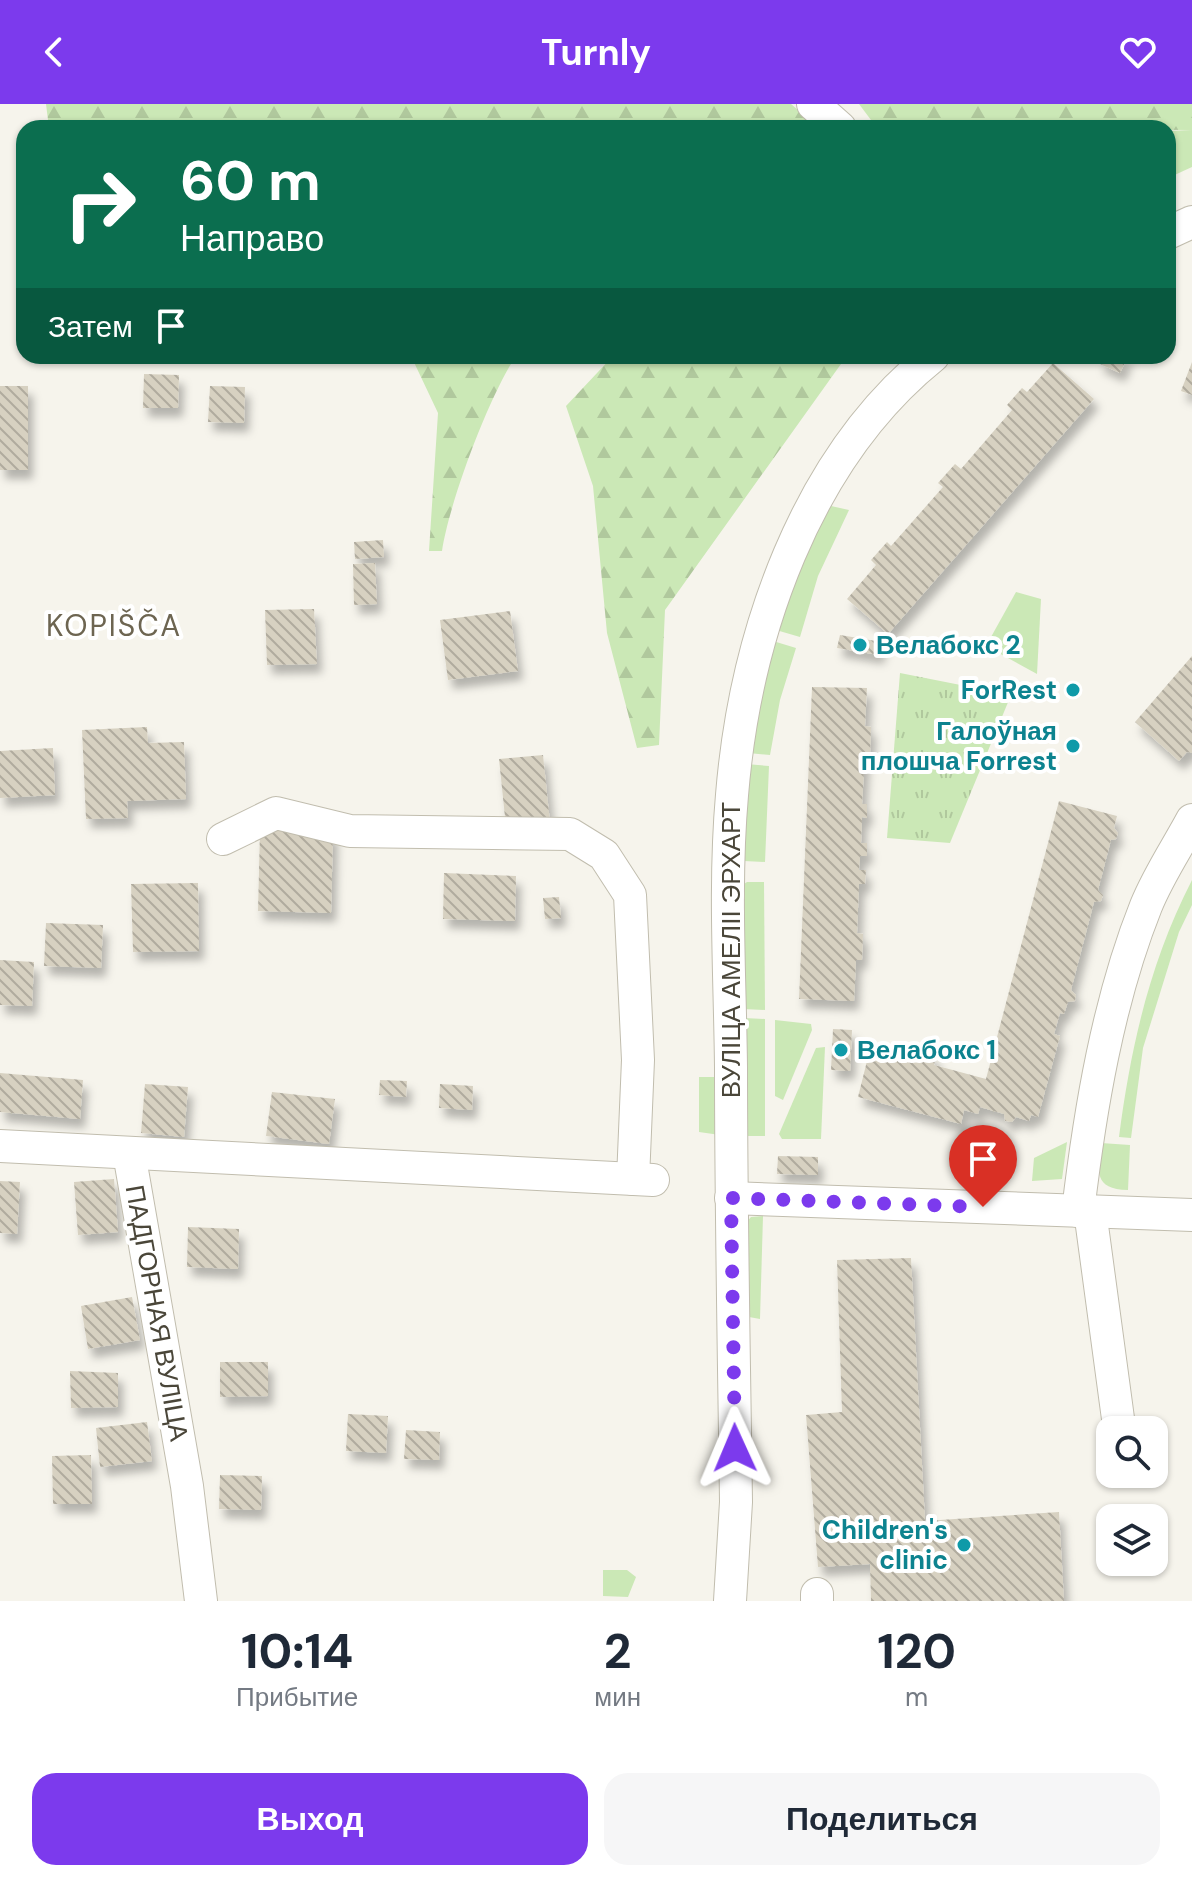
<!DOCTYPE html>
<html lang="ru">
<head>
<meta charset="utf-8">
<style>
	body { margin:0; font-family:"DM Sans",sans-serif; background:#f6f6f7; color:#1f2937; height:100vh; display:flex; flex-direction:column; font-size:30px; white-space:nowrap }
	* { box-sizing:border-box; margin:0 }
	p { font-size:26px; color:#747a83 }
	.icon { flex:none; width:44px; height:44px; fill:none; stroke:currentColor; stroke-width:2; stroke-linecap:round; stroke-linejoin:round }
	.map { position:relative; height:1497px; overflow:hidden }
	.side { display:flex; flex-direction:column; background:#fff; flex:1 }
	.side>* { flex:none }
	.hud { position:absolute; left:16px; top:16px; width:1160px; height:244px; border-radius:24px; box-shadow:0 2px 6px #0004; background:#0b6e4f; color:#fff; overflow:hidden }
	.controls { position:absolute; left:1096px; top:1312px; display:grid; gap:16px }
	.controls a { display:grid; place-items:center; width:72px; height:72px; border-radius:16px; background:#fff; box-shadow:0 2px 6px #0004; font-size:40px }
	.pin { position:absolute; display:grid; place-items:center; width:68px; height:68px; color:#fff; margin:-82px -34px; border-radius:50% 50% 50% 0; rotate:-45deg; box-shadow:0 0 8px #0007 }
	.pin .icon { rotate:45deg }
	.me { position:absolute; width:88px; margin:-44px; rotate:359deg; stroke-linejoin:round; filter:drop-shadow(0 0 6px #0008) }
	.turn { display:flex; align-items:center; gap:28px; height:168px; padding:0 32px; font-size:36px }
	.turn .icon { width:104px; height:104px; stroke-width:2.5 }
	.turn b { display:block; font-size:56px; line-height:68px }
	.then { display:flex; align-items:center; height:76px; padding:0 32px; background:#0003; gap:16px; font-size:30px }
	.eta { display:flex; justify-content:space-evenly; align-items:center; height:136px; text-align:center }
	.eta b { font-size:48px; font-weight:700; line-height:56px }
	.action { display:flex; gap:16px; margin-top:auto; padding:16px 32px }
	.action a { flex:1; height:92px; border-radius:24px; background:#7c3aed; color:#fff; font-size:32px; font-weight:700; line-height:92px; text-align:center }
	.action a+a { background:#f6f6f7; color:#1f2937 }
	header { display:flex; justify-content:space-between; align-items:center; height:104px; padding:0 32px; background:#7c3aed; color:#fff; font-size:36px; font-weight:700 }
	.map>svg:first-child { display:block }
	.grass { fill:#cbe8b6 }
	.forest { fill:url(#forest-firs) }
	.park { fill:url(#park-tufts) }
	.building { fill:url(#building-back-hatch); filter:url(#shadow) }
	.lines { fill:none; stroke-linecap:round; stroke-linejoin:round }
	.minor-casing { stroke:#c1bdae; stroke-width:34 }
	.minor { stroke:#fff; stroke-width:32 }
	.route { stroke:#7c3aed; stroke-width:14; stroke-dasharray:0 25.2 }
	.culture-dot { fill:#0f9aa8; stroke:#fff; stroke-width:3 }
	.labels { text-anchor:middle; stroke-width:8; stroke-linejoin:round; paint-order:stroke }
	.culture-label { font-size:26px; font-weight:bold; fill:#0d838f; stroke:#fff; text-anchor:end }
	.street-label { font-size:26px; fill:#4a4639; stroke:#fff }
	.quarter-label { font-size:30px; letter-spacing:2px; fill:#6d6551; stroke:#fff }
</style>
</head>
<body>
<header><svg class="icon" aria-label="back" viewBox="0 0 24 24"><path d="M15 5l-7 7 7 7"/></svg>Turnly<svg class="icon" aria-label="heart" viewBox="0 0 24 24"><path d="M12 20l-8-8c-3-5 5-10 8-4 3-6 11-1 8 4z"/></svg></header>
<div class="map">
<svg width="1192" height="1497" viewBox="0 0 1192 1497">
	<defs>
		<pattern id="forest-firs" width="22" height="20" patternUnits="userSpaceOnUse" patternTransform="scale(2)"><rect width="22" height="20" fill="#cbe8b6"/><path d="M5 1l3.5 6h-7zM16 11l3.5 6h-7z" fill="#b0c89d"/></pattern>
		<pattern id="park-tufts" width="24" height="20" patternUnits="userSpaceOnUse" patternTransform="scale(2)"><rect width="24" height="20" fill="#cbe8b6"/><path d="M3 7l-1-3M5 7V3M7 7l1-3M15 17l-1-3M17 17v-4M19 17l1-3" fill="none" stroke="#b0c89d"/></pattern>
		<pattern id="building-back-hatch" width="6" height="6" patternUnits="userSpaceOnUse" patternTransform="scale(2)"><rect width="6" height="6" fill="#d7d1c1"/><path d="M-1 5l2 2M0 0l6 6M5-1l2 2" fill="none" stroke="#b0ab9e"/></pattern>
		<filter id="shadow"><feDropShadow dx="5" dy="9" stdDeviation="4" flood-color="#0004"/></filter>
	</defs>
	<rect width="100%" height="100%" fill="#f6f4ec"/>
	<g class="grass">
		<polygon points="1192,26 1192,63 1168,74 1168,27"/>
		<polygon points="831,402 849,406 818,472 800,533 776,526 824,406"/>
		<polygon points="1016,488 1041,495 1037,570 986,542"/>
		<polygon points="773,537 796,544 780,596 770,651 748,649"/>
		<polygon points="746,660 769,662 765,758 744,757"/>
		<path d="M 1192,776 L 1192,801 L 1179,828 L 1143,944 L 1131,1034 L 1119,1033 C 1131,941 1150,858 1192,776 Z"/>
		<polygon points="747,778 764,778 765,906 743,905 744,780"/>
		<polygon points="744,914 765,915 765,1032 744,1032"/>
		<polygon points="775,916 811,920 812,926 783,996 775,992"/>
		<polygon points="825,943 821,1035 782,1035 779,1030 816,944"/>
		<polygon points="699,973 720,973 720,1031 699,1028"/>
		<polygon points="1067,1038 1062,1075 1032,1077 1034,1054"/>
		<path d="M 1101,1039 L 1130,1041 L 1128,1086 C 1093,1085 1098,1068 1101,1039 Z"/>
		<polygon points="763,1112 760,1215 749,1213 745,1120 751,1113"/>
		<polygon points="603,1466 627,1466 636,1473 628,1493 603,1492"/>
	</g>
	<g class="forest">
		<polygon points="46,0 791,0 819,24 49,24"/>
		<polygon points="859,0 1192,0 1192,26 877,24"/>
		<path d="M 411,252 L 516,252 C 489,292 449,399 442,447 L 429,447 L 438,309 Z"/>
		<polygon points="613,252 846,253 665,506 659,641 637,644 607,529 593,382 566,302"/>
	</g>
	<polygon class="park" points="900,569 1011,591 950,739 887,734"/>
	<g class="building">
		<polygon points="1101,252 1128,252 1120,269 1098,259"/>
		<polygon points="1192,258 1192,291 1181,287"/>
		<polygon points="1053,259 1094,295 888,530 847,495 876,461 871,456 887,438 891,442 943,383 938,379 955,360 961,365 1012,306 1007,301 1022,284 1027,288"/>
		<polygon points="144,270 179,271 178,304 143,304"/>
		<rect x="0" y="282" width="28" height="84"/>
		<polygon points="210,282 245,283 244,319 208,318"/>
		<polygon points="383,436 384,453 355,455 354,438"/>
		<polygon points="375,459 377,500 354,501 353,460"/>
		<polygon points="314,505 317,560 267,561 265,506"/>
		<polygon points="510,507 518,567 448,576 440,516"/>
		<polygon points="840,531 882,538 879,551 837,544"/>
		<polygon points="1192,552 1192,649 1187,648 1179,657 1135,618"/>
		<polygon points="812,583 867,584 865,622 871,623 870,650 865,650 862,700 867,700 867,714 862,713 861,739 867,739 867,752 860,752 859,766 866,766 865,780 859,780 857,829 863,830 862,856 856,856 854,897 799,895"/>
		<polygon points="147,623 148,639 184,638 186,695 127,697 128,714 86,715 82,626"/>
		<polygon points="53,644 55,691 0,694 0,647"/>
		<polygon points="543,651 550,719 506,723 499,655"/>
		<polygon points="1059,697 1117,712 1114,724 1118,729 1116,735 1111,736 1098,786 1103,791 1101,797 1094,798 1071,886 1076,891 1075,897 1068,898 1064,910 1060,909 1054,930 1060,932 1038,1013 1031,1011 1029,1017 1016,1013 1012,1018 1005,1017 1004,1010 980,1003 978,1010 964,1006 961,1020 858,993 870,945 910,955 913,946 936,952 934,961 986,975"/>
		<polygon points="260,726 333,728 331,809 258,807"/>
		<polygon points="444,769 516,772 515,817 443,815"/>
		<polygon points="198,779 199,847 133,848 131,780"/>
		<polygon points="559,793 561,814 545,815 543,794"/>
		<polygon points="46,819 103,821 101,864 44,862"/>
		<polygon points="0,856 34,858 32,902 0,901"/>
		<polygon points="833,925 852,926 850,967 831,966"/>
		<polygon points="0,969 83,976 80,1015 0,1008"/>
		<polygon points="380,976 407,977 406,993 379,991"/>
		<polygon points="145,980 188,983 184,1033 141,1029"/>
		<polygon points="440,980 473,982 472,1006 439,1004"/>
		<polygon points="272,988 335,995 329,1040 266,1032"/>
		<polygon points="778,1052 818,1053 818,1071 777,1070"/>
		<polygon points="114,1075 118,1128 78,1131 74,1078"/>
		<polygon points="0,1077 20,1078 17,1130 0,1129"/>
		<polygon points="188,1123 239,1125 238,1165 187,1163"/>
		<polygon points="911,1154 925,1417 1059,1408 1064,1497 871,1497 870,1460 818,1463 806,1311 842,1308 837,1156"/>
		<polygon points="132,1193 140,1236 88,1245 81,1202"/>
		<polygon points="220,1258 268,1258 268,1292 220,1293"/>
		<polygon points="70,1267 118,1269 118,1303 71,1304"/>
		<polygon points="348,1310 388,1312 386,1349 346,1347"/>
		<polygon points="147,1318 152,1357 100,1363 96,1324"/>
		<polygon points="406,1326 440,1328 439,1356 404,1355"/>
		<polygon points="91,1351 92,1400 53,1400 52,1352"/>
		<polygon points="220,1371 262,1372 261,1406 219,1405"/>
	</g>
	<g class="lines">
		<defs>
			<g id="minor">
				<polyline points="813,0 840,24"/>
				<polyline points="1168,129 1192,118"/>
				<polyline points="223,735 276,709 350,727 570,730 604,751 630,791 638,956 633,1075"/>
				<polyline points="0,1042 653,1076"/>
				<polyline points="129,1049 187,1382 201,1497"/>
				<polyline points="731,1094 1192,1111"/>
				<path d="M 1078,1107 C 1090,1006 1108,897 1146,802 C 1158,772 1177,744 1192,716"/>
				<polyline points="1090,1107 1119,1322"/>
				<path d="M 730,1497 L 736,1398 C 734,1253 731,1108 731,963 C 730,873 724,781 732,691 C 745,532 805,355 933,252"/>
				<polyline points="817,1497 817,1490"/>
			</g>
		</defs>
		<use href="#minor" class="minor-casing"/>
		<use href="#minor" class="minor"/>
	</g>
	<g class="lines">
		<polyline class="route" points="735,1344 731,1094 983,1103"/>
	</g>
	<g class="culture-dot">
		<circle cx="860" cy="541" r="8"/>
		<circle cx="1073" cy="586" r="8"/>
		<circle cx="1073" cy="642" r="8"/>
		<circle cx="841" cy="946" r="8"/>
		<circle cx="964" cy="1441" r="8"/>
	</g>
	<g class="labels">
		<g class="culture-label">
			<text x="876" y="550" text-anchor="start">Велабокс 2</text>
			<text x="1057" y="595">ForRest</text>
			<text x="1057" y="636">Галоўная<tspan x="1057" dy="30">плошча Forrest</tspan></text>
			<text x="857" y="955" text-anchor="start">Велабокс 1</text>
			<text x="948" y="1435">Children's<tspan x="948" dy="30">clinic</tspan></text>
		</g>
		<g class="street-label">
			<text transform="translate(731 846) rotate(-90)" y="9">ВУЛІЦА АМЕЛІІ ЭРХАРТ</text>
			<text transform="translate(157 1209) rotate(80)" y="9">ПАДГОРНАЯ ВУЛІЦА</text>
		</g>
		<g class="quarter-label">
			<text x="114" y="532">KOPIŠČA</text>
		</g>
	</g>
</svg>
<div class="controls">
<a><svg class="icon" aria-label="search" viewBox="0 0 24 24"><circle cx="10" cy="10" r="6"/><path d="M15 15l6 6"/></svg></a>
<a><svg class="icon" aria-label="layers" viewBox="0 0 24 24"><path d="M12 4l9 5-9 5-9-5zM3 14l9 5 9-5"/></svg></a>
</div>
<div class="pin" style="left:983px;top:1103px;background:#d93025"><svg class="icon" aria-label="arrive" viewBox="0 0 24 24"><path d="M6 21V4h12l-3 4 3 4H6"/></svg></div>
<svg class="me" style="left:735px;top:1344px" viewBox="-20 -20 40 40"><path d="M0-17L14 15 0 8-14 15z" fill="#7c3aed" stroke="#fff" stroke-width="4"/></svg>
<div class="hud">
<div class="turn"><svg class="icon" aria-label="right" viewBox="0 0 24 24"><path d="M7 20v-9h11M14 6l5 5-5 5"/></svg><div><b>60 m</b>Направо</div></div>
<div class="then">Затем<svg class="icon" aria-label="arrive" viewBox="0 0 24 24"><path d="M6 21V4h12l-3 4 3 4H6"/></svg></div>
</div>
</div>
<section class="side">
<div class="eta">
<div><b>10:14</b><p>Прибытие</p></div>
<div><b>2</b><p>мин</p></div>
<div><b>120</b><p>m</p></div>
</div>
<div class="action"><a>Выход</a><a>Поделиться</a></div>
</section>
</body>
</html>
